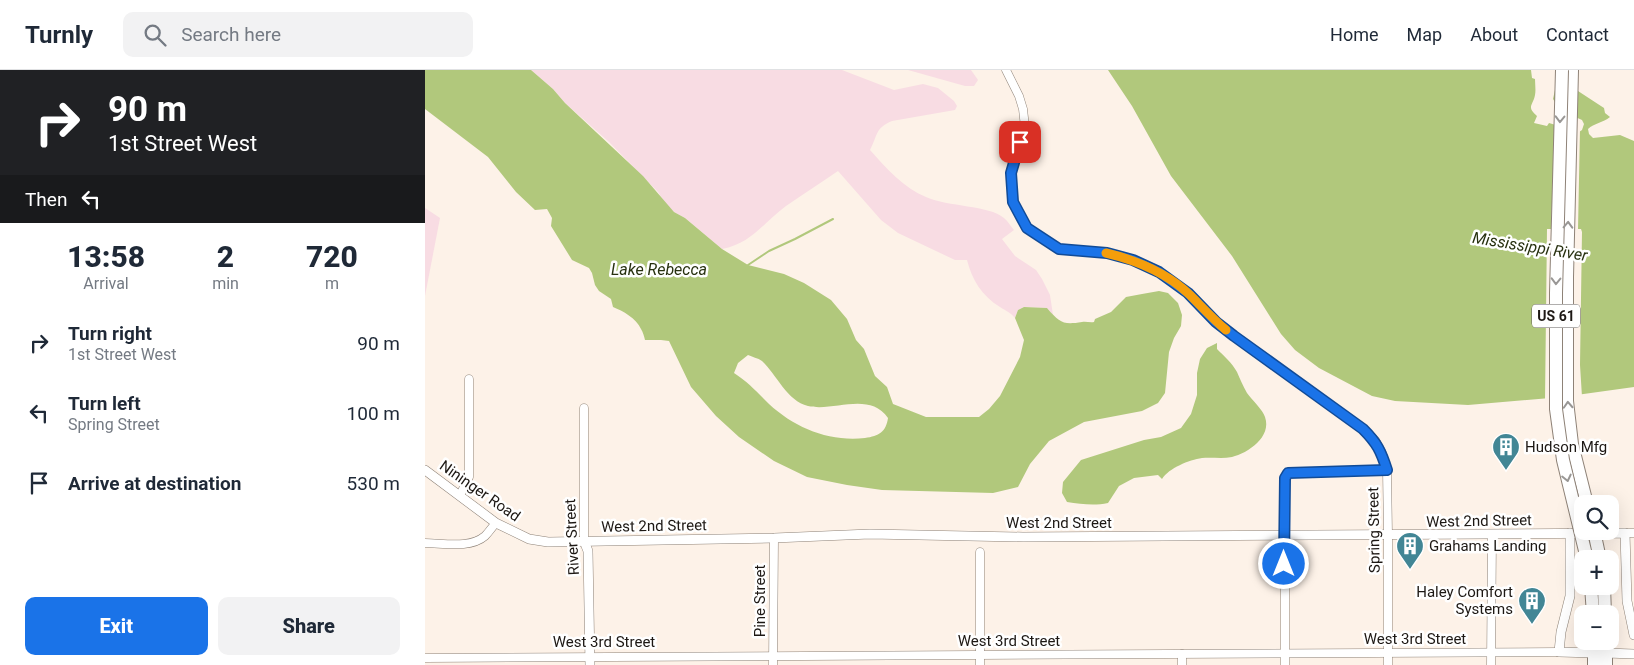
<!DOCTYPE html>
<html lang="en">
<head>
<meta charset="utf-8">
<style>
	body { margin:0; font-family:Roboto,sans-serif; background:#f2f2f3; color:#1f2937; height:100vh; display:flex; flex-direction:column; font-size:19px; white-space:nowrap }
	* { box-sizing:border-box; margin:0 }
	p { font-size:16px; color:#747a83 }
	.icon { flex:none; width:28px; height:28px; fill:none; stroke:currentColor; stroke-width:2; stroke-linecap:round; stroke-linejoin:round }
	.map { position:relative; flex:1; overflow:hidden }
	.details { display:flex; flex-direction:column; background:#fff; width:425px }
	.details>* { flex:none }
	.banner { background:#202124; color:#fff; overflow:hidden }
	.tools { position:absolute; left:1149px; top:425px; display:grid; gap:10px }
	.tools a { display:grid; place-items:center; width:45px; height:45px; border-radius:10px; background:#fff; box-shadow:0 5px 20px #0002; font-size:25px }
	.pin { position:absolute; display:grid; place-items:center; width:42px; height:42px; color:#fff; margin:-21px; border-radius:10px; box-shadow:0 2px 8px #0006 }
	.me { position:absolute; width:55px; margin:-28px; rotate:0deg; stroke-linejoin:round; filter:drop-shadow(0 0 4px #0008) }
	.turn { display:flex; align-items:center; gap:18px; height:105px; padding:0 25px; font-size:22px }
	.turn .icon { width:65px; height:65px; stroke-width:2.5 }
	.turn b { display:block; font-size:35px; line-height:42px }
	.then { display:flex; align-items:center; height:48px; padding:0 25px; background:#0003; gap:10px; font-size:19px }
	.eta { display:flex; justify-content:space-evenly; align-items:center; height:85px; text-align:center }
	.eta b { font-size:30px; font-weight:800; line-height:35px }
	.primary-button { display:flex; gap:10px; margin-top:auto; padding:10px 25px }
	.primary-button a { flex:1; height:58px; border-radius:10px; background:#1a73e8; color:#fff; font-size:20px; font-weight:800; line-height:58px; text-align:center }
	.primary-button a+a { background:#f2f2f3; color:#1f2937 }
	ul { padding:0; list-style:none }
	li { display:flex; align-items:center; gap:15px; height:70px; padding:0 25px }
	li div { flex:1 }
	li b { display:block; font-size:19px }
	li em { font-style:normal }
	header { display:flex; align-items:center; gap:30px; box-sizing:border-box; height:70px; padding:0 25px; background:#fff; border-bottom:1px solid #e0e1e3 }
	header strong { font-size:24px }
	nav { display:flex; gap:28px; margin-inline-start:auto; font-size:18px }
	.search { width:350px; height:45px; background:#f2f2f3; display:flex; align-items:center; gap:12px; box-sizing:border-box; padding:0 18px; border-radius:10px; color:#747a83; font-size:19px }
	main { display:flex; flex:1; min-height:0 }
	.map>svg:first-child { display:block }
	.green { fill:#f8dce3 }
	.water { fill:#b1c87c; fill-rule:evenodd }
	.pier { fill:#fdf2e8 }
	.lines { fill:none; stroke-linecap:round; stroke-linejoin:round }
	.stream { stroke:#b1c87c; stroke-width:2 }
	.minor-casing { stroke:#8e8277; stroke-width:9 }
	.tertiary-casing { stroke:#8e8277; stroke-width:10 }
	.trunk-casing { stroke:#8e8277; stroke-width:14 }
	.minor { stroke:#fff; stroke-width:8 }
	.tertiary { stroke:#fff; stroke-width:9 }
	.trunk { stroke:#fff; stroke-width:12 }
	.trunk-bridge-casing { stroke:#8e8277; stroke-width:14; stroke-linecap:butt }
	.trunk-bridge { stroke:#fff; stroke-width:12 }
	.oneway { stroke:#999795 }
	.route-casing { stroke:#114b97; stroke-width:12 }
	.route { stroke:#1a73e8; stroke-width:9 }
	.slow { stroke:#f59e0b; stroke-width:9 }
	.labels { text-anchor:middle; stroke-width:5; stroke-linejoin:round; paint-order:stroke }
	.shield { fill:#fff; stroke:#615d5a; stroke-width:1 }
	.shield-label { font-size:14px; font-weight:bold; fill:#1d1814 }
	.poi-label { font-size:15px; fill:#1d1814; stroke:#fff; text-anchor:start }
	.street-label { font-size:15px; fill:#1d1814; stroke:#fff }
	.water-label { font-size:16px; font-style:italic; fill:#283110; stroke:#fff }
</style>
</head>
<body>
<header>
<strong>Turnly</strong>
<div class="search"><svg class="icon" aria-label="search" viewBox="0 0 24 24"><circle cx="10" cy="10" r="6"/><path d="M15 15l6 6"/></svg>Search here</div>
<nav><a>Home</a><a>Map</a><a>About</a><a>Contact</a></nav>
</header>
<main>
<section class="details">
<div class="banner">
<div class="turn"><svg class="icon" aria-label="right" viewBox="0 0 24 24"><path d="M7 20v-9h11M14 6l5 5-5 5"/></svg><div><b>90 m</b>1st Street West</div></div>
<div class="then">Then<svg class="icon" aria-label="left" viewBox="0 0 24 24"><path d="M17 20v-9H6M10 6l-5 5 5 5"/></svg></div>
</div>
<div class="eta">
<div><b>13:58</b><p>Arrival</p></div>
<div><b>2</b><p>min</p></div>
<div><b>720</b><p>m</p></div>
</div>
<ul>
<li><svg class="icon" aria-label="right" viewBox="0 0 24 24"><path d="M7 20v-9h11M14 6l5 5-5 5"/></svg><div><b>Turn right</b><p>1st Street West</p></div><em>90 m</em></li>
<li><svg class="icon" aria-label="left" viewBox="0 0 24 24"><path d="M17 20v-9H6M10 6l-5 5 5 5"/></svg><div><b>Turn left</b><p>Spring Street</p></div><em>100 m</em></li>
<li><svg class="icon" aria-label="arrive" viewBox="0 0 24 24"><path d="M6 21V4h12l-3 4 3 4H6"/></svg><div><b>Arrive at destination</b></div><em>530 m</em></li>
</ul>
<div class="primary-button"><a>Exit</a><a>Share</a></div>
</section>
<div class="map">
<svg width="1209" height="595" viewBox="0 0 1209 595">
	<rect width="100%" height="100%" fill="#fdf2e8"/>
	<g class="green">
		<path d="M 106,0 L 417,0 L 469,20 L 498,14 L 513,18 L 529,31 L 532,36 L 530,40 L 467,51 C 450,58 453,65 445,80 C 461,98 479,118 501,127 C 523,137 564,135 579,148 C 583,151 586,157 589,160 L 577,169 L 590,186 L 611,200 L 617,209 L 625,225 L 628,245 L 622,238 L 599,237 L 593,240 L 590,248 C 585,242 581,241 575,237 C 557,226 547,210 542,190 L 530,190 L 473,163 L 456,150 L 413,101 C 396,113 378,124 361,136 C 338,153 326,174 297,179 L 260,148 L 249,142 L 240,133 L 233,122 L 184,72 L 140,33 L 128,19 Z"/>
		<polygon points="483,0 546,0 553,10 549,16 540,16"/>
		<polygon points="0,138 15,148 0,226"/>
	</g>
	<g class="water">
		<path d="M 0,0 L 106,0 L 128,19 L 140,33 L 218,106 L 249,142 L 260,148 L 297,179 L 323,195 L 359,204 L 379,213 L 406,230 L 422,249 L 431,270 L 439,279 L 450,306 L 462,317 L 468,334 L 501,347 L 554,347 L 564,339 L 575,326 L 595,287 L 599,270 L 590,248 L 593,240 L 599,237 L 622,238 C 635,253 638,255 657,252 C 661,251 665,253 669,252 L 670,249 L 686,242 L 701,227 L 717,224 L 734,221 L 743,223 L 753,233 L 757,245 L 756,256 L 749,268 L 744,282 L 740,323 L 733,333 L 717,341 L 659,352 L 624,371 L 605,394 L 593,417 L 568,423 L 457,420 L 422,415 L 382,407 L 349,391 L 314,367 L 291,346 L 266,317 L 244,271 L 236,270 L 220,270 C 219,266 218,262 216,259 C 211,248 198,241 188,237 L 186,229 L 174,221 L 170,215 L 167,203 L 164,198 L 147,190 L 126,156 L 127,148 L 122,139 L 110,140 L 91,122 L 63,87 L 0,39 ZM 323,285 C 327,287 333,288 337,291 C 352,305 362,331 383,336 C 409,342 444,321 463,348 C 461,362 454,366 440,368 C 404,372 370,358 344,334 C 333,323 323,312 309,303 L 313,293 Z"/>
		<path d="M 683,0 L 1106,0 L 1107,8 L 1110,9 C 1110,14 1111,20 1110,25 C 1108,36 1101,36 1112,46 L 1109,53 L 1122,56 L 1124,53 L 1154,62 L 1157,60 L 1159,54 L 1157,50 L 1135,40 L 1128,29 L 1130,20 L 1153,21 L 1179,38 L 1180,43 L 1185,47 C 1178,53 1169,53 1163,59 L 1164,64 L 1168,68 L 1195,65 L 1209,71 L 1209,317 L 1137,327 L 1043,335 L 970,331 L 947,326 L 894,298 L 870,280 L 856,264 L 807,186 L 746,106 L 707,36 Z"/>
		<path d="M 792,273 L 792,279 C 799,286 807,293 812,302 C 815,309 818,316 822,323 C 827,330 838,340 840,347 C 847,367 823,383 807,387 C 797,389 787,387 777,388 C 764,390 744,398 737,409 L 733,405 L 709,408 L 694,416 L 683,433 C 669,436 656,434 642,432 L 637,423 L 638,412 L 656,390 L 719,370 L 736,367 L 756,358 L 766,344 L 772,325 L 772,303 L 775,289 L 782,278 Z"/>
	</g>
	<polygon class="pier" points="1130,52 1155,59 1153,159 1156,159 1157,162 1155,295 1157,327 1120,331 1122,159 1126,159"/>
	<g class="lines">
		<polyline class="stream" points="323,195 344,181 370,169 408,149"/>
		<defs>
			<g id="minor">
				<polyline points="581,0 594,26 598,39 600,57 586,103 588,131 602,158 634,179 682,183 708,190 734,202 763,223 791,252 809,266 938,359 950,370 957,383 962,400 963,465 963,595"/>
				<polyline points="159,338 159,471"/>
				<polyline points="35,425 44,407 44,309"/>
				<polyline points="1200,463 1209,463"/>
				<path d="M 0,473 C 18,473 45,479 60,466 C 64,462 67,457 71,453"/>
				<polyline points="757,584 757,595"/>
				<polyline points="0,588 1134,582"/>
				<polyline points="348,595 349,468"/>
				<polyline points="555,595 555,482"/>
				<polyline points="860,595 860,408 863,403 962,400"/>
				<polyline points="1066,595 1067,464"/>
			</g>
			<g id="tertiary">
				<polyline points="0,400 71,453 104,469 123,472 349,468 445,464 598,467 1200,463 1202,531 1209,565"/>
				<polyline points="1145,463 1145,526 1136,562 1134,582 1169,583"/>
				<polyline points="159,471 163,481 165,595"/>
				<polyline points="1181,583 1209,584"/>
			</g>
			<g id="trunk">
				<polyline points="1147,0 1142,207 1142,331 1147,374 1162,434"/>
				<polyline points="1166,516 1168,544"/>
				<polyline points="1179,516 1180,544"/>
				<polyline points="1169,571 1169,595"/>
				<polyline points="1181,595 1181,571"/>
			</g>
		</defs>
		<use href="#minor" class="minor-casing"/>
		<use href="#tertiary" class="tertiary-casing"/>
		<use href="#trunk" class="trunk-casing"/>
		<use href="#minor" class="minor"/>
		<use href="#tertiary" class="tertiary"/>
		<use href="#trunk" class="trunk"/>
		<defs>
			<g id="trunk-bridge">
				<polyline points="1137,0 1131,223 1131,339 1138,390 1162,489"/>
				<polyline points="1169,461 1175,489"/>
			</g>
		</defs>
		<use href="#trunk-bridge" class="trunk-bridge-casing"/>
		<use href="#trunk-bridge" class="trunk-bridge"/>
	</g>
	<defs><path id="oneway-chevron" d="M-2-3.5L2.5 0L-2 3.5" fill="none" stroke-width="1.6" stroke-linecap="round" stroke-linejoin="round" transform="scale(1.25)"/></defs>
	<g class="oneway">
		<use href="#oneway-chevron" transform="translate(1135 49) rotate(91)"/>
		<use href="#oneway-chevron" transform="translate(1143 155) rotate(-88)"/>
		<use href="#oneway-chevron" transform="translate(1131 211) rotate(91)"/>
		<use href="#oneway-chevron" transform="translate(1143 335) rotate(-93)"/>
		<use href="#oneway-chevron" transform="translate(1142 408) rotate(77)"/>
	</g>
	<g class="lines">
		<defs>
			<path id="route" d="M 595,72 L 586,103 L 588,132 L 602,158 L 634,179 L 682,183 L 708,190 L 734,202 L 763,223 L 791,252 L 809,266 L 938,359 C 952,373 956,381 962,400 L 863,403 L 860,408 L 859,494"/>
		</defs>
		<use href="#route" class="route-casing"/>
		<use href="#route" class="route"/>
		<path class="slow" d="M 681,183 C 711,190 742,203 765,225 C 777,237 788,249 801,260"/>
	</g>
	<defs>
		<symbol id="building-pin" viewBox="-11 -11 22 30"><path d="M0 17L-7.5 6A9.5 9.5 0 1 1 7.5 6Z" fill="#428695" stroke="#fff"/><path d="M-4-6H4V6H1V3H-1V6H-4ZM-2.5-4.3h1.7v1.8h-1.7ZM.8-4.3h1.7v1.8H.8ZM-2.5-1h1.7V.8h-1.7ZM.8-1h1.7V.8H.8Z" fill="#fff"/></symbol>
	</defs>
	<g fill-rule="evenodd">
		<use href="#building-pin" x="1065" y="361" width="32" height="43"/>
		<use href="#building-pin" x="969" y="460" width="32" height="43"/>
		<use href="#building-pin" x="1091" y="515" width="32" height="43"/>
	</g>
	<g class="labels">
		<rect class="shield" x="1107" y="234.5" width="48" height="23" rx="4"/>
		<g class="shield-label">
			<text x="1131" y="251">US 61</text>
		</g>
		<g class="poi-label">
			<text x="1100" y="382">Hudson Mfg</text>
			<text x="1004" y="481">Grahams Landing</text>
			<text x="1088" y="527" text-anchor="end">Haley Comfort<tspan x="1088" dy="17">Systems</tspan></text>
		</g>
		<g class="street-label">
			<text transform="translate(55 421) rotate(35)" y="5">Nininger Road</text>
			<text transform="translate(1054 451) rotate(-1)" y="5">West 2nd Street</text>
			<text x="634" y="458">West 2nd Street</text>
			<text transform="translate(229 456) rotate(-1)" y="5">West 2nd Street</text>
			<text transform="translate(949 460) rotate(-91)" y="5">Spring Street</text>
			<text transform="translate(147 467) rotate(-93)" y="5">River Street</text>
			<text transform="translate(335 531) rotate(-90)" y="5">Pine Street</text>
			<text x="990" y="574">West 3rd Street</text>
			<text x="584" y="576">West 3rd Street</text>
			<text x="179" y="577">West 3rd Street</text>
		</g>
		<g class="water-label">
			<text transform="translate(1105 176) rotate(9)" y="6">Mississippi River</text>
			<text x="234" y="205">Lake Rebecca</text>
		</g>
	</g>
</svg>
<div class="tools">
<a><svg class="icon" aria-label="search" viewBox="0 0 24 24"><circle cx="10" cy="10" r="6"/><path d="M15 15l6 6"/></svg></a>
<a>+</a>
<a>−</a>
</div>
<div class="pin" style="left:595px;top:72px;background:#d93025"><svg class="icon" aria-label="arrive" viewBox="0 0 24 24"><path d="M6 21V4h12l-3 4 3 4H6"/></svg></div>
<svg class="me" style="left:859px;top:494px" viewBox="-20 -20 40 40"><circle r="17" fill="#1a73e8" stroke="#fff" stroke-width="3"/><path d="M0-11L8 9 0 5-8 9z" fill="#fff"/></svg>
</div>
</main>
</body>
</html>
